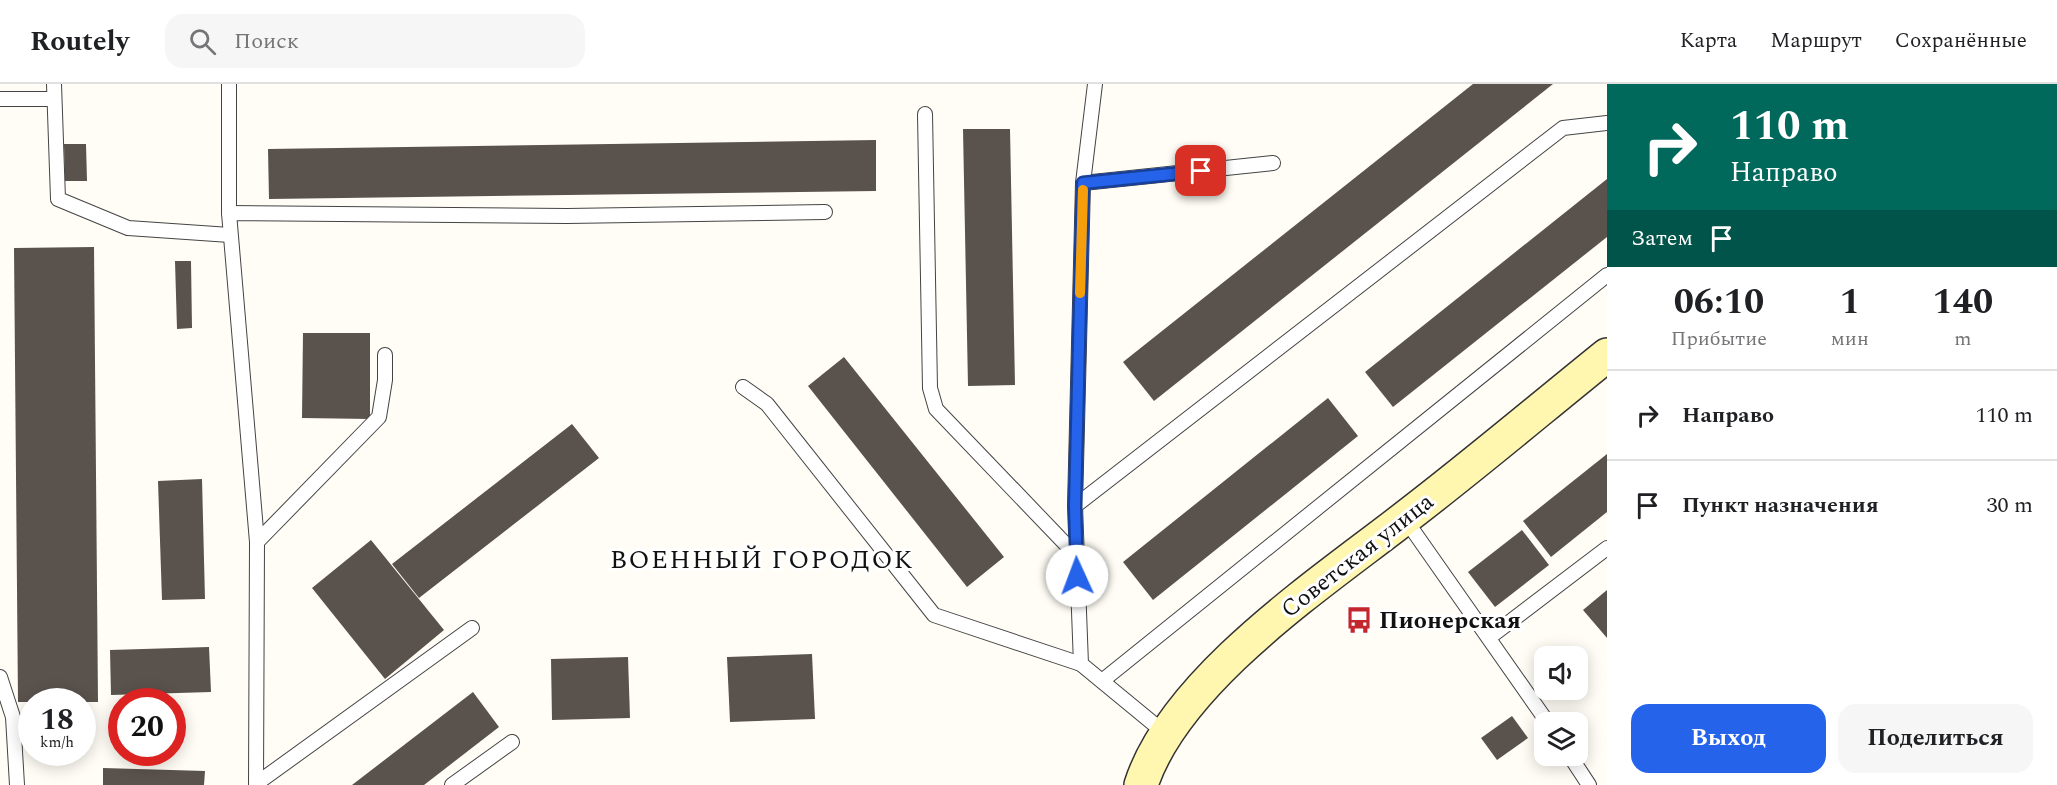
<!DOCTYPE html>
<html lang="ru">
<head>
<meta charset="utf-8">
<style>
	body { margin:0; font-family:Spectral,serif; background:#f6f6f6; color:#202124; height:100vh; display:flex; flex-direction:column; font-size:22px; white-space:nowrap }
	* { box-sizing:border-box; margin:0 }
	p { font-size:20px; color:#757577 }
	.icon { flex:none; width:33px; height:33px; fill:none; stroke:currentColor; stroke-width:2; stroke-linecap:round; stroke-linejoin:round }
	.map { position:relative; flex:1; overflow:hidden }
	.panel { display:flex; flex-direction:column; background:#fff; width:450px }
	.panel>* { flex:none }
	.guide { background:#00695c; color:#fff; overflow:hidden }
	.tools { position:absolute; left:1534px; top:562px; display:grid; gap:12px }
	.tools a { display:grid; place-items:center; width:54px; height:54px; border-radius:12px; background:#fff; box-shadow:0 3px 15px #0003; font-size:30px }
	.speed { position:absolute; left:18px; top:604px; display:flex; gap:12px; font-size:30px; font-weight:700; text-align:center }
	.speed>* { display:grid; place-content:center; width:78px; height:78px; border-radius:50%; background:#fff; box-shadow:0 3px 15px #0003; line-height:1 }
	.speed small { font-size:15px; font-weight:400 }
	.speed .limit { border:9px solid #d22; background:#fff; color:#111 }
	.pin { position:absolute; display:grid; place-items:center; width:51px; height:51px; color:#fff; margin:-26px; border-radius:12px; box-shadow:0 3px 9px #0006 }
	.me { position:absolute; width:66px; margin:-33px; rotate:358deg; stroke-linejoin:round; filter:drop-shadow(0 0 4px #0008) }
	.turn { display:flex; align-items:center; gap:21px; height:126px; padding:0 24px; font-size:27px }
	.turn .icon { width:78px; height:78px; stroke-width:2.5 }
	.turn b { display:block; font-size:42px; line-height:51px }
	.then { display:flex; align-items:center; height:57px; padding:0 24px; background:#0003; gap:12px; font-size:22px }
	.eta { display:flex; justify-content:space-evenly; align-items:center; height:102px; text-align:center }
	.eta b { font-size:36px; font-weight:700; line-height:42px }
	.button { display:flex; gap:12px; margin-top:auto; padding:12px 24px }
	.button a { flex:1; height:69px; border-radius:18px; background:#2563eb; color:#fff; font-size:24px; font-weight:700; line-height:69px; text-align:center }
	.button a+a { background:#f6f6f6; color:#202124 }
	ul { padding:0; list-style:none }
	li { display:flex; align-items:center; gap:18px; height:90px; padding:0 24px; border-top:2px solid #e0e0e0 }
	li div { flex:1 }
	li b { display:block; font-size:22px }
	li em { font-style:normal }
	header { display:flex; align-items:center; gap:36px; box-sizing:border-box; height:84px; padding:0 30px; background:#fff; border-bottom:2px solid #e0e0e0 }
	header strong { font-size:28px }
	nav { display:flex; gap:33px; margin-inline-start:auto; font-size:21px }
	.search { width:420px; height:54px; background:#f6f6f6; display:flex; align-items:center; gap:15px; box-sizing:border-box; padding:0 21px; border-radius:18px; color:#757577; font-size:22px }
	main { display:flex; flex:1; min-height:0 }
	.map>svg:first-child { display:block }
	.building { fill:#5a524d }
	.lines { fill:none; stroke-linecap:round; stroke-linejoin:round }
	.lane-casing { stroke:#444; stroke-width:16 }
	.secondary-casing { stroke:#333; stroke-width:36 }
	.lane { stroke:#fff; stroke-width:14 }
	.secondary { stroke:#fff6b0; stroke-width:33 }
	.route-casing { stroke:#184099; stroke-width:15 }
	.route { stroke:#2563eb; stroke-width:10 }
	.slow { stroke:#f59e0b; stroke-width:10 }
	.labels { text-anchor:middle; stroke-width:6; stroke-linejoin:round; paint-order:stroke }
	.street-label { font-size:24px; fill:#111; stroke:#fff }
	.poi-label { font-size:24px; font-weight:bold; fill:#111; stroke:#fff; text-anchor:start }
	.neighbourhood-label { font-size:26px; letter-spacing:1.5px; fill:#111; stroke:#fff }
</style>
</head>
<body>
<header>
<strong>Routely</strong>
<div class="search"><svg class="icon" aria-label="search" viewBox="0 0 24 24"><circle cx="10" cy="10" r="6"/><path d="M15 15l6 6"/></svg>Поиск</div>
<nav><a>Карта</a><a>Маршрут</a><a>Сохранённые</a></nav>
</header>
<main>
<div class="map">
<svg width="1607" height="701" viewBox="0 0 1607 701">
	<rect width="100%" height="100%" fill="#fffdf5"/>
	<g class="building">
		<polygon points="1473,0 1553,0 1154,317 1123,278"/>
		<polygon points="963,45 1010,45 1015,301 968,302"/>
		<polygon points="876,56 876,107 269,115 268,65"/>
		<polygon points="64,60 86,60 87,97 65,97"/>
		<polygon points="1607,95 1607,153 1393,323 1365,288"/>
		<polygon points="94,163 98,618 18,618 14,164"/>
		<polygon points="175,177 191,177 192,244 177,245"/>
		<polygon points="303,249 370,249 370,335 302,334"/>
		<polygon points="844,273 1004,473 967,503 808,302"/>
		<polygon points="1328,314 1358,352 1153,516 1123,478"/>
		<polygon points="572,340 599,374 419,514 392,480"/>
		<polygon points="1607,370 1607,428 1551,473 1523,437"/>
		<polygon points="202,395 205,515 162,516 158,397"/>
		<polygon points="1522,446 1549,481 1495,523 1468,488"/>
		<polygon points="371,456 444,546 385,595 312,504"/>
		<polygon points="1607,506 1607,554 1583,526"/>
		<polygon points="209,563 211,608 111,611 110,566"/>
		<polygon points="812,570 815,635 730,638 727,573"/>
		<polygon points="628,573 630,634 552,636 551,575"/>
		<polygon points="473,608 499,643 424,701 352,701"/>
		<polygon points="1512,632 1528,654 1497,676 1481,654"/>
		<polygon points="103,684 205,687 204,701 103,701"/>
	</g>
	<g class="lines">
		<defs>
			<g id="lane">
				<polyline points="54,0 58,115 128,144 230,151"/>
				<polyline points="229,0 229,129"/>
				<polyline points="1095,0 1083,99 1075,422 1081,580 1166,650"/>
				<polyline points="0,15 54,15"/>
				<polyline points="925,30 930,304 936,325 1076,471"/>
				<polyline points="1083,99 1273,79"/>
				<polyline points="743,303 767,320 934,531 1081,580"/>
				<polyline points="1075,422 1563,44 1607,39"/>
				<polyline points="1405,435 1548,639"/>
				<polyline points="257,458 379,333 385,296 385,271"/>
				<polyline points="1490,553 1607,464"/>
				<polyline points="0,593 13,633 17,701"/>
				<polyline points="1102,597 1607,191"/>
				<polyline points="1570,672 1589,701"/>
				<polyline points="256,700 472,544"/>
				<polyline points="256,701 257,458 229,129 567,132 825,128"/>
				<polyline points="452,701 512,658"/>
			</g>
			<path id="secondary" d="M 1141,701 C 1175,596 1320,500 1406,433 C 1474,381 1540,325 1607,271"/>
		</defs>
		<use href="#lane" class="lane-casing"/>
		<use href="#secondary" class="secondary-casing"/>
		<use href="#lane" class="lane"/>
		<use href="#secondary" class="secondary"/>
	</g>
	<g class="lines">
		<defs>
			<polyline id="route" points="1077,492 1075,422 1083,99 1201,87"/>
		</defs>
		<use href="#route" class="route-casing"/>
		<use href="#route" class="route"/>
		<polyline class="slow" points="1080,209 1083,106"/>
	</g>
	<defs>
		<symbol id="bus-bare" viewBox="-9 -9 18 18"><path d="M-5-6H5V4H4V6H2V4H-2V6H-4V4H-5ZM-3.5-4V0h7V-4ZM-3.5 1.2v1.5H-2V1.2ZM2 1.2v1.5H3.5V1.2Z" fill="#c4262e" stroke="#fff" stroke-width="2.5" paint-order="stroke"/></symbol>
	</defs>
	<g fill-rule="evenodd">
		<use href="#bus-bare" x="1340" y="517" width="38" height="38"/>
	</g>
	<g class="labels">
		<g class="street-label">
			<text transform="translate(1357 471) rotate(-38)" y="8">Советская улица</text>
		</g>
		<g class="poi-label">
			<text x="1379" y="544">Пионерская</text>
		</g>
		<g class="neighbourhood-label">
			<text x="762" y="484">ВОЕННЫЙ ГОРОДОК</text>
		</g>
	</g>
</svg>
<div class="tools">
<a><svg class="icon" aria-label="sound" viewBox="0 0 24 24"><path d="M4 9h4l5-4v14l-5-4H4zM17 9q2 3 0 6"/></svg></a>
<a><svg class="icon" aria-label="layers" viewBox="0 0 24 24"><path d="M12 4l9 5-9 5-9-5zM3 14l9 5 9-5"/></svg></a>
</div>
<div class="speed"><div>18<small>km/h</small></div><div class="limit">20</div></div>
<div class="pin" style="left:1201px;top:87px;background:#d93025"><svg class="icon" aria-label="arrive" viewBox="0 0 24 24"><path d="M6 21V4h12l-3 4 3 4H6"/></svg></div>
<svg class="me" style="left:1077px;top:492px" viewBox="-20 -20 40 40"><circle r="19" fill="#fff"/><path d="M0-13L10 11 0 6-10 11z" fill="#2563eb"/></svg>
</div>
<section class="panel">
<div class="guide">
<div class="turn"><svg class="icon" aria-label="right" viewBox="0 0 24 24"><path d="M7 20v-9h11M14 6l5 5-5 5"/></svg><div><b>110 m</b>Направо</div></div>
<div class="then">Затем<svg class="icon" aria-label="arrive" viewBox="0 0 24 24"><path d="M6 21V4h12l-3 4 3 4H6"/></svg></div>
</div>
<div class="eta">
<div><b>06:10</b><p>Прибытие</p></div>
<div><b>1</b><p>мин</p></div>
<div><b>140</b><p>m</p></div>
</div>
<ul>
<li><svg class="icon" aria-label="right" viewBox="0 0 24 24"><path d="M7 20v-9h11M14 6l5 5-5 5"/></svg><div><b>Направо</b></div><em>110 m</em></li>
<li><svg class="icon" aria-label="arrive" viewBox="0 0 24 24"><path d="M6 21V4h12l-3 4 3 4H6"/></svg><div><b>Пункт назначения</b></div><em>30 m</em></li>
</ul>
<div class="button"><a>Выход</a><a>Поделиться</a></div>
</section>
</main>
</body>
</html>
